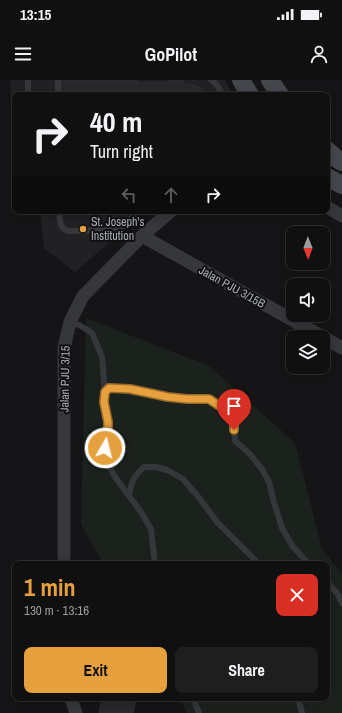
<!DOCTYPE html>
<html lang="en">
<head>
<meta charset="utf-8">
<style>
	body { margin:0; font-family:"Archivo Narrow",sans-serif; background:#1e1e1f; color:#f1f3f6; height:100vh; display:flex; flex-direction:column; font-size:15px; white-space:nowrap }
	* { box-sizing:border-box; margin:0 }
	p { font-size:13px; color:#9c9d9f }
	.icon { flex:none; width:22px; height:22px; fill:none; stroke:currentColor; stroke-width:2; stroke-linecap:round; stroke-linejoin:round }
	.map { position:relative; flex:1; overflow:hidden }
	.side { position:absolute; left:12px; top:481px; width:318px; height:140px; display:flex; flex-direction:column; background:#101011; border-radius:8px; box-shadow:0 2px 10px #0003,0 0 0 1px #303031 }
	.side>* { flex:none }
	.hud { position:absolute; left:12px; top:12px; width:318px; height:122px; border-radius:8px; box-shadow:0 2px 10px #0003,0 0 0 1px #303031; background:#101011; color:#f1f3f6; overflow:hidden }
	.needle { width:26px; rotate:179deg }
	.tools { position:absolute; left:286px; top:146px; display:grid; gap:8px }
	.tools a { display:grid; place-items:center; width:44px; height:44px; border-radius:8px; background:#101011; box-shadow:0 2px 10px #0003,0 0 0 1px #303031; font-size:20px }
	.pin { position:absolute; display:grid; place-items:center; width:34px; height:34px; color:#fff; margin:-41px -17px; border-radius:50% 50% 50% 0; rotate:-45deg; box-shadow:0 0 4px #0007 }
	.pin .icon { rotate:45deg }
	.me { position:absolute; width:44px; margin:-22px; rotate:8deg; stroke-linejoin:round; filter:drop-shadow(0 0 3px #0008) }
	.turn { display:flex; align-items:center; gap:14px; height:84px; padding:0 12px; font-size:18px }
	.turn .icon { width:52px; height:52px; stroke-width:2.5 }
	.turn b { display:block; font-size:28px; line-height:34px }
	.lanes { display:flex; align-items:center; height:38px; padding:0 12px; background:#0003; justify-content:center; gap:20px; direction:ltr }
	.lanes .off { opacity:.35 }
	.round { display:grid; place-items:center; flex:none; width:42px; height:42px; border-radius:8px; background:#1e1e1f }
	.head { display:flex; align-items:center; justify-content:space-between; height:68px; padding:0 12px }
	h1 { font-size:24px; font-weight:800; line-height:30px; color:#e6a13e }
	.cta { display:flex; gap:8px; margin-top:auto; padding:8px 12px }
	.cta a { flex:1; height:46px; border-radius:8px; background:#e6a13e; color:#111; font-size:16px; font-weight:800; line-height:46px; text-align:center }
	.cta a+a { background:#1e1e1f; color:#f1f3f6 }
	.status { display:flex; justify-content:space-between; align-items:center; height:28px; padding:0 20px; background:#101011; direction:ltr }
	.status svg { height:11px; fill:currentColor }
	header { display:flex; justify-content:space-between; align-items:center; height:52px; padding:0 12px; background:#101011; font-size:18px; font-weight:800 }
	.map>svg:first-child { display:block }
	.built { fill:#212124 }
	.green { fill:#1b211c }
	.building { fill:#28282b; stroke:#2f2f33 }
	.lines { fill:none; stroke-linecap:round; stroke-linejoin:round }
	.lane { stroke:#36373b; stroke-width:6 }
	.street { stroke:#36373b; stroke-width:13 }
	.secondary { stroke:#44474b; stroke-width:18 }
	.route-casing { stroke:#966928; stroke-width:10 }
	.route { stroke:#e6a13e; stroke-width:7 }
	.poi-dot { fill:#e6a13e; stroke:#101012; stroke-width:1.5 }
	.labels { text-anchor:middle; stroke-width:4; stroke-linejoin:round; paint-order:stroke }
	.poi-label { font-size:12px; fill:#a8adb6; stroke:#101012; text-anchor:start }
	.street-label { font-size:12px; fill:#a8adb6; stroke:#101012 }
</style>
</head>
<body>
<div class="status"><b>13:15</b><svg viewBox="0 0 49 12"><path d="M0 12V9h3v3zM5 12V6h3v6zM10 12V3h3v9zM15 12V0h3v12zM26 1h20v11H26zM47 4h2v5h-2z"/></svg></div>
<header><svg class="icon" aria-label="menu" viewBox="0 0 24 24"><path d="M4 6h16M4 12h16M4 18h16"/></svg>GoPilot<svg class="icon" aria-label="person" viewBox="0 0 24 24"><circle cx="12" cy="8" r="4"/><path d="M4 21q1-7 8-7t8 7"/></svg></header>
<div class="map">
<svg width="342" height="633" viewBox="0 0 342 633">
	<rect width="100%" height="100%" fill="#151517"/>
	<g class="built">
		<polygon points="10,0 225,0 233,15 15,15 15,105"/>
		<polygon points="40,131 146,131 75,192 44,168"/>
	</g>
	<polygon class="green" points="86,238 209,286 295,363 322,469 342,493 342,633 187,633 179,618 327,618 327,484 103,484 81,444"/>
	<g class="building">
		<polygon points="61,0 137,0 137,3 169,2 169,0 183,0 183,4 192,5 201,8 208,15 61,15"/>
		<polygon points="65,131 111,131 65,133"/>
		<polygon points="98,618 136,618 133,633 99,633 102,619"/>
	</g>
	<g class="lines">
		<g class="lane">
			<polyline points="28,0 28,15"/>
			<polyline points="58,0 58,15"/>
			<path d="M 211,0 C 217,4 220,8 222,15"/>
			<path d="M 59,131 C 60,140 59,149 69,151 L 113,150 L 122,147 L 139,131"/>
			<polyline points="70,242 79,245 92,253 102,277 105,312"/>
			<path d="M 129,415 C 132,401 133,397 144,387 L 156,387 L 167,390 L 183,399 L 200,419 L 217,442 L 255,480 L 257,484"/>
			<polyline points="155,484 151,449 141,432 115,397 108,384 105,368 108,357 108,342 104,322 105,312 109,308 130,309 168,317 187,319 209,319 224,329 234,338 235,361 249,373 262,389 269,402 273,419 282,448 293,467 309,484"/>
			<polyline points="327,502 337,513 342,523"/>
			<polyline points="193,618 199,633"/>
			<polyline points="298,618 302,633"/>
		</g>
		<g class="street">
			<polyline points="327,127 342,136"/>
			<polyline points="142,156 323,257"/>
			<polyline points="323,257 342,268"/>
			<polyline points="64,484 64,268 70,242 83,216 142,156 171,131"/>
			<polyline points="71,618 76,633"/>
		</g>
		<g class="secondary">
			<polyline points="241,0 250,15"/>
			<polyline points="270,0 280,15"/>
			<polyline points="327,70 337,79 342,82"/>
			<polyline points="327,97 342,105"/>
		</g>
	</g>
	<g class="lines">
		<defs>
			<polyline id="route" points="105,368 108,357 108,342 104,322 105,312 109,308 130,309 168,317 187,319 209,319 224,329 234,338 234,350"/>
		</defs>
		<use href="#route" class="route-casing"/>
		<use href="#route" class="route"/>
	</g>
	<circle class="poi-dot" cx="83" cy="149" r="4"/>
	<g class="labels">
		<g class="poi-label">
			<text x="91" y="146">St. Joseph's<tspan x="91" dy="14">Institution</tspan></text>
		</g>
		<g class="street-label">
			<text transform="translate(232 207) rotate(29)" y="4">Jalan PJU 3/15B</text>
			<text transform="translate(65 299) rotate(-89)" y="4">Jalan PJU 3/15</text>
		</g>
	</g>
</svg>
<div class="tools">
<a><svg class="needle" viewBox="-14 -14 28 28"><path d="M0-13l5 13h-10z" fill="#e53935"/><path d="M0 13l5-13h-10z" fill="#9c9d9f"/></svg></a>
<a><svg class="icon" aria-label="sound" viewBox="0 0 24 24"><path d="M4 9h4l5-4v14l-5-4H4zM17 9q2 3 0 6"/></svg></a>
<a><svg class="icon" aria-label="layers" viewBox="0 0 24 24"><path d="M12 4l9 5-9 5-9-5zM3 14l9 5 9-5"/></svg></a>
</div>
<div class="pin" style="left:234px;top:350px;background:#d93025"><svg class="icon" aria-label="arrive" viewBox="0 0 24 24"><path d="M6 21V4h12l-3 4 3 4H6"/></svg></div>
<svg class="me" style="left:105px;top:368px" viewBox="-20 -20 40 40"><circle r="17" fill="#e6a13e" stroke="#fff" stroke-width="3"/><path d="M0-11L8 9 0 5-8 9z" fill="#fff"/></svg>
<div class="hud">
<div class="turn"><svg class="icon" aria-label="right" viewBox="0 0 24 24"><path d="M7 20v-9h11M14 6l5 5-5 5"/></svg><div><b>40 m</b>Turn right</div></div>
<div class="lanes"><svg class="icon off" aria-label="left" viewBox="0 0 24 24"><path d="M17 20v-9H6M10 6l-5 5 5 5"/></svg><svg class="icon off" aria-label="ahead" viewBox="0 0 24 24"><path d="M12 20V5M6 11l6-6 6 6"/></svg><svg class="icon" aria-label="right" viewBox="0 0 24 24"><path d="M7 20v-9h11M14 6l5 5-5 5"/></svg></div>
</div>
<section class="side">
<div class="head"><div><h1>1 min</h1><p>130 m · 13:16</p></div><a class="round" style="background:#d93025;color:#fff"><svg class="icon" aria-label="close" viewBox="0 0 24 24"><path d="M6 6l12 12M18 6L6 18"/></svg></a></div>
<div class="cta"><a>Exit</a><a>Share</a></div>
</section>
</div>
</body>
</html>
